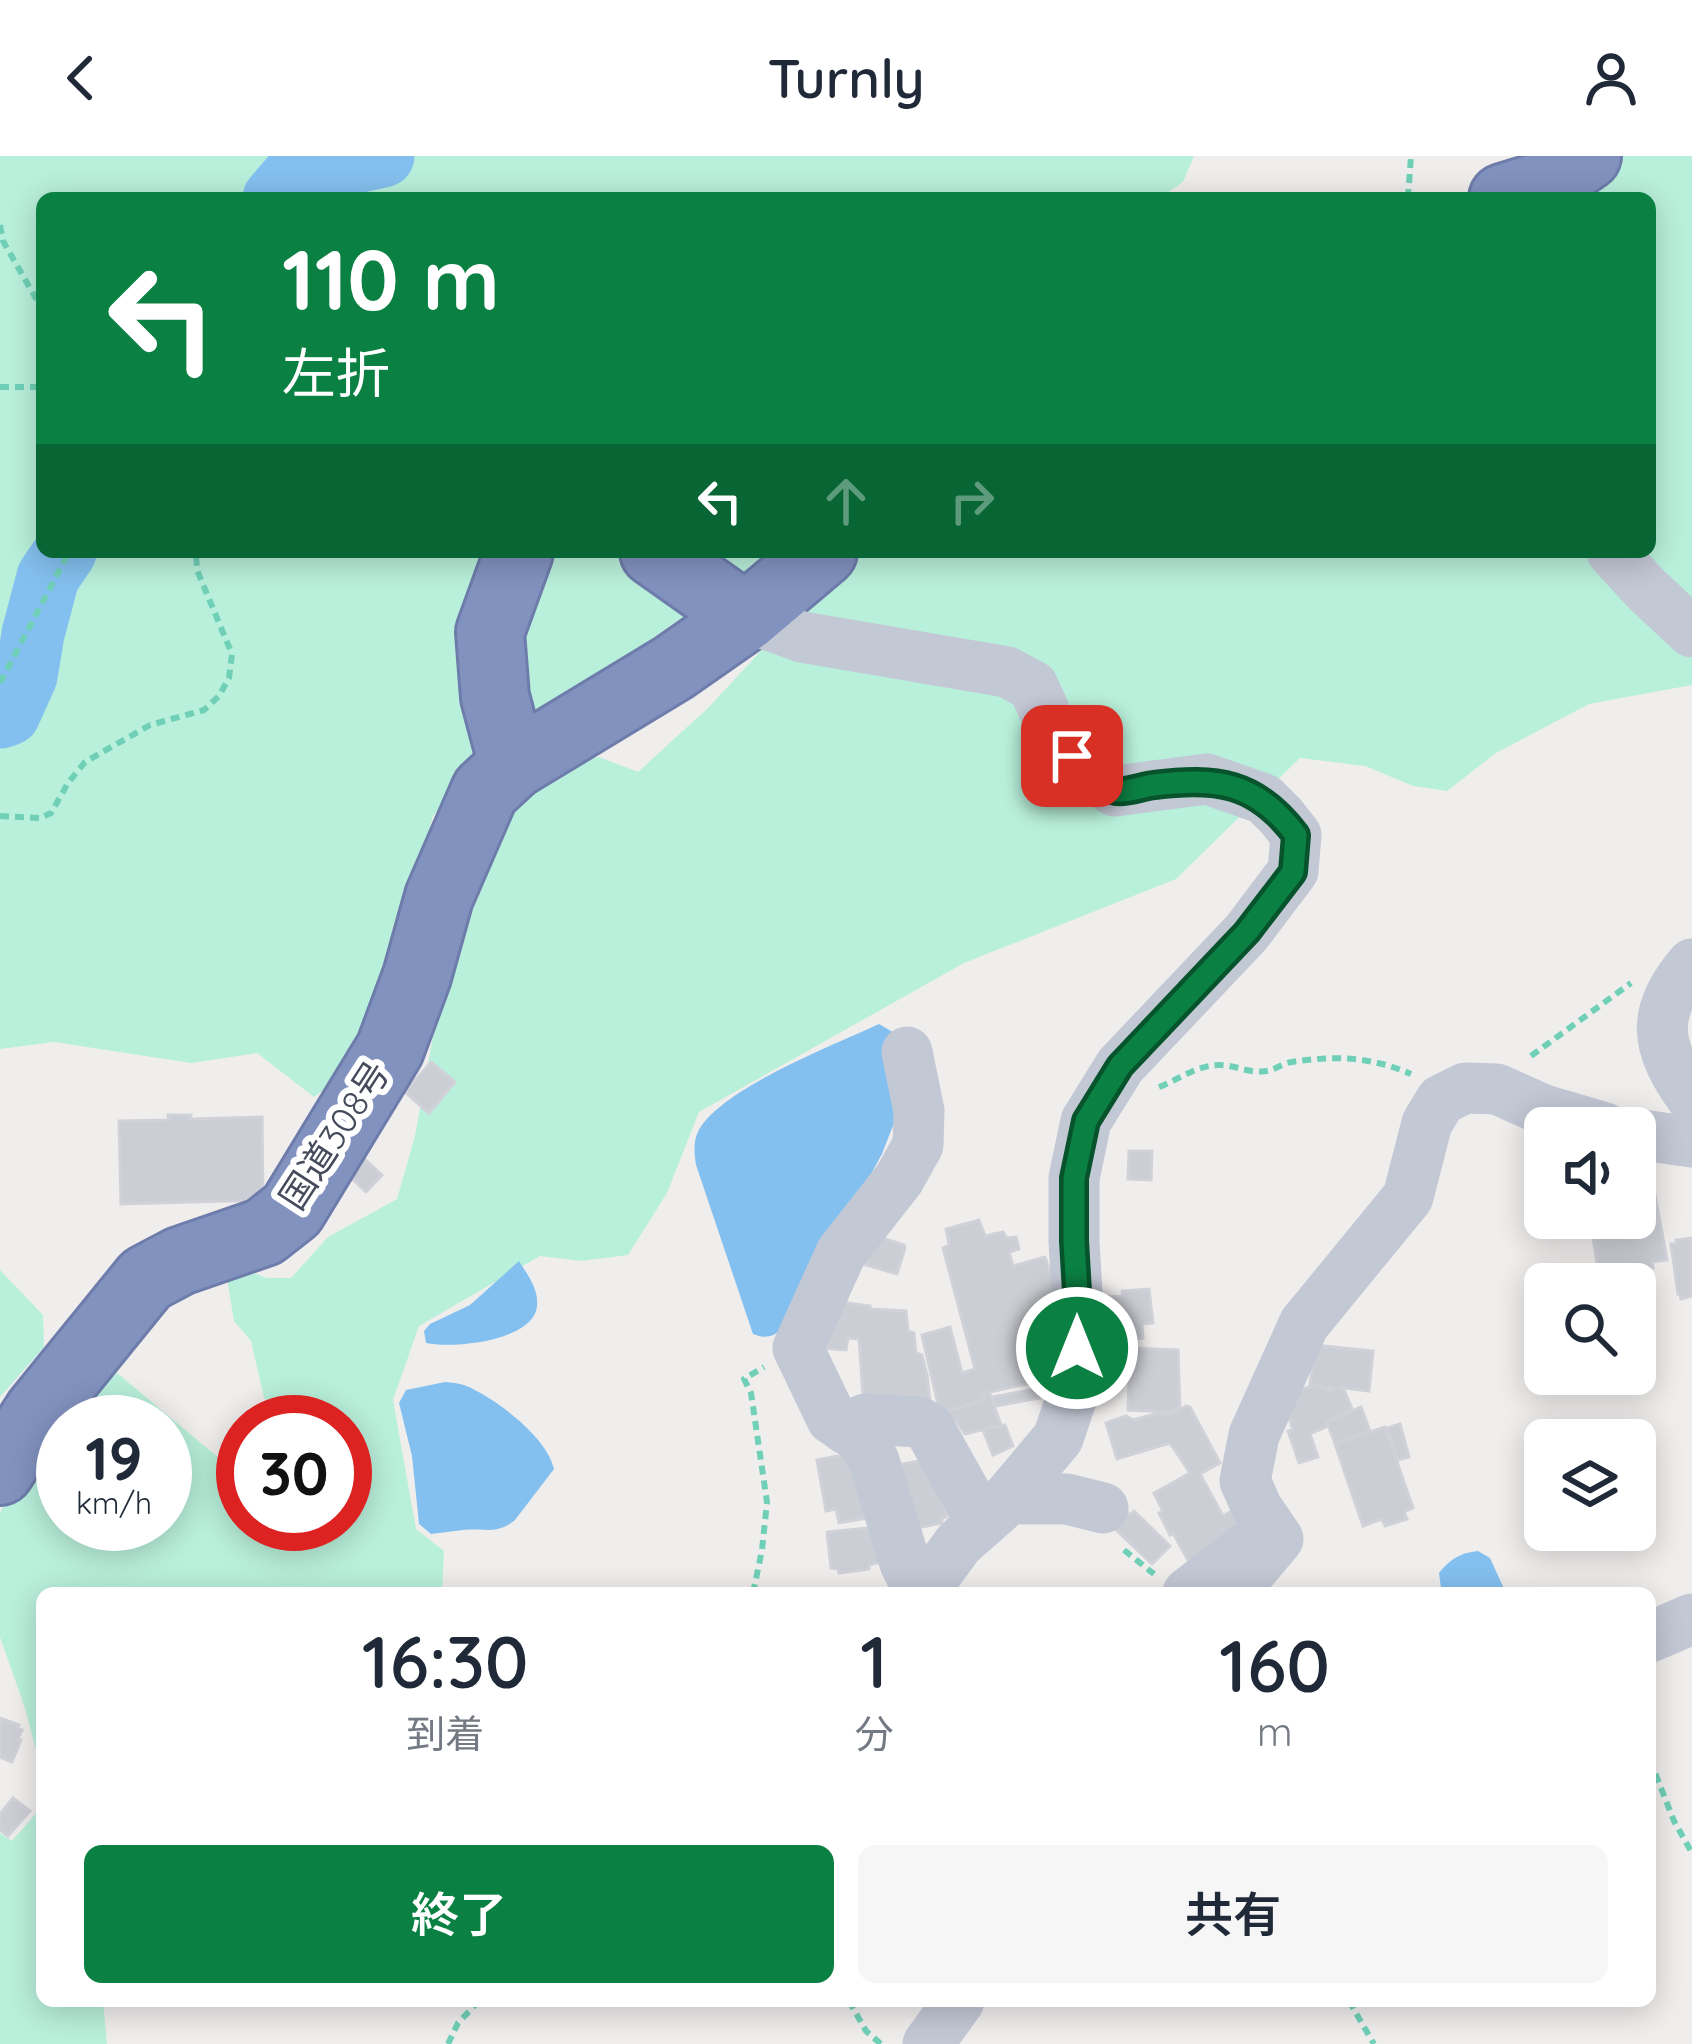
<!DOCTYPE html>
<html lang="ja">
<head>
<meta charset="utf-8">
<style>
	body { margin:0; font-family:Quicksand,"Noto Sans JP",sans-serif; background:#f6f6f7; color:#1f2937; height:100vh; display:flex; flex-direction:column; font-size:45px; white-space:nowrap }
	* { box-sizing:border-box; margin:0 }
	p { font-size:39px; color:#747a83 }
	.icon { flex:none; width:66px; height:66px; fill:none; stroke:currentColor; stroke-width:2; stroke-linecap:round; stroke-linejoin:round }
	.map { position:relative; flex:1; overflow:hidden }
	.panel { position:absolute; left:36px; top:1431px; width:1620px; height:420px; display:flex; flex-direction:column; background:#fff; border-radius:18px; box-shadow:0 6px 30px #0003 }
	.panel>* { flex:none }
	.banner { position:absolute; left:36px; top:36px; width:1620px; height:366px; border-radius:18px; box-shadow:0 6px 30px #0003; background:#0b8043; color:#fff; overflow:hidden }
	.buttons { position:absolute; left:1524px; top:951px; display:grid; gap:24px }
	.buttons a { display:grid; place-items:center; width:132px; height:132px; border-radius:18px; background:#fff; box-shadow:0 6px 30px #0003; font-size:60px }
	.speed { position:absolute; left:36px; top:1239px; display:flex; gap:24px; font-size:60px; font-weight:700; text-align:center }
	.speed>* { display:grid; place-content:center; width:156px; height:156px; border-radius:50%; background:#fff; box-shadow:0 6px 30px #0003; line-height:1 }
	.speed small { font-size:30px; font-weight:400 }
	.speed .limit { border:18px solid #d22; background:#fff; color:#111 }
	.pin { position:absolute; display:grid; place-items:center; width:102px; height:102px; color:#fff; margin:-51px; border-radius:24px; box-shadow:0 6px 18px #0006 }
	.me { position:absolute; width:132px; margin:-66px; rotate:0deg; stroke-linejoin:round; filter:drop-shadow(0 0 9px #0008) }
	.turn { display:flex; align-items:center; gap:42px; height:252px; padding:0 48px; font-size:54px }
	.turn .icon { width:156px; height:156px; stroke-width:2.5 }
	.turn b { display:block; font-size:84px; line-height:102px }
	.lanes { display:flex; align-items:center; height:114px; padding:0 48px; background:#0003; justify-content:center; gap:60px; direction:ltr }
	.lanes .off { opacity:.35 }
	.eta { display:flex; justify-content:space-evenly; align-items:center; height:204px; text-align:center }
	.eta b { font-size:72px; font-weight:600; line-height:84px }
	.cta { display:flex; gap:24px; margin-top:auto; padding:24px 48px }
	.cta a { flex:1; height:138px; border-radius:18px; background:#0b8043; color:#fff; font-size:48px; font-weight:600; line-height:138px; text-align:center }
	.cta a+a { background:#f6f6f7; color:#1f2937 }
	header { display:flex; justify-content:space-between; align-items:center; height:156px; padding:0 48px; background:#fff; font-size:54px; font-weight:600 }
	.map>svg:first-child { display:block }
	.green { fill:#b9f0db }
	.water { fill:#84c0ef }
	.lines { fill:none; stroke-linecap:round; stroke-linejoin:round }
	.river { stroke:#84c0ef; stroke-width:63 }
	.building { fill:#ccced5; stroke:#d1d1d9; stroke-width:3 }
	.highway-casing { stroke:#6e7cab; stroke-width:72 }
	.path { stroke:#70d0b7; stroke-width:6; stroke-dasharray:9 6; stroke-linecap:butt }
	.minor { stroke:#c3c8d5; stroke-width:51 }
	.highway { stroke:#8292bf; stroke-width:66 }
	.route-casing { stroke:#07532c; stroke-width:30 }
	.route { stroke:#0b8043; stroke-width:21 }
	.labels { text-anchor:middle; stroke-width:12; stroke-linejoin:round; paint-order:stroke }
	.street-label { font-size:36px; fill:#454b5b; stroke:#fff }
</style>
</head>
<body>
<header><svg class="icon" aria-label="back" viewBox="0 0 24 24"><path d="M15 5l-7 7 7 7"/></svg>Turnly<svg class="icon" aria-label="person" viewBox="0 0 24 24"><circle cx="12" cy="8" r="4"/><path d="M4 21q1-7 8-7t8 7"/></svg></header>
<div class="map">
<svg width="1692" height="1888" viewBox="0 0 1692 1888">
	<rect width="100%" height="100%" fill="#f0eeed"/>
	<g class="green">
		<polygon points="0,0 1194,0 1183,26 1160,42 42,42 42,396 776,396 488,597 433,660 367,902 314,941 257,897 191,907 54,886 0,893"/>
		<polygon points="1610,0 1692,0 1692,529 1589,548 1496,597 1447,635 1413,630 1365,610 1300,602 1176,723 964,807 699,956 667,1037 628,1099 581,1105 540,1100 419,1170 393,1244 416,1373 444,1395 442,1437 42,1437 42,1845 103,1845 107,1888 0,1888 0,1677 12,1685 38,1655 38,1602 25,1552 0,1481 0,1358 10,1330 63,1269 63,1368 165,1368 165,1266 66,1266 117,1217 232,1313 243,1312 243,1368 345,1368 345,1266 275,1266 276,1252 264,1242 251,1185 234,1165 227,1122 244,1113 267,1122 291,1122 328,1081 397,1043 415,980 438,853 477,691 511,631 564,604 599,601 638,616 708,552 833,417 859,396 1650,396 1650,42 1581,42"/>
		<polygon points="0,1114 43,1159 44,1191 0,1241"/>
	</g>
	<g class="water">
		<path d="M 879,868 L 896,878 L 894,967 L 882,998 L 793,1161 C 780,1175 773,1186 753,1178 L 696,1009 C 694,996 693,983 700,972 C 727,930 832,890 879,868 Z"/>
		<path d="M 519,1105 C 527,1118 539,1133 537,1150 C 534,1185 453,1193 426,1187 L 424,1175 L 430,1168 L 470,1149 Z"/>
		<path d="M 445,1226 C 455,1227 465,1228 473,1233 C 501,1247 547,1282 554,1313 L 515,1364 C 497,1379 485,1372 463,1374 C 452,1375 442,1377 431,1378 L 419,1368 L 412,1300 L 399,1247 L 406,1234 Z"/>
		<path d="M 1478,1395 L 1490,1402 L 1506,1437 L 1447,1437 L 1441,1432 L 1439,1417 C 1450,1403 1460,1397 1478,1395 Z"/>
	</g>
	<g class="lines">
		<g class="river">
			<polyline points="274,42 293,20 383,0"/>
			<polyline points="0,561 9,558 26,520 33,478 48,421 65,396"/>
		</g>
	</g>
	<g class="building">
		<polygon points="431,906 455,926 429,957 405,936"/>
		<polygon points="168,959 191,959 190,963 262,961 263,1044 121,1048 119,965 169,964"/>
		<polygon points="1129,995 1152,995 1151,1024 1128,1023"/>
		<polygon points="358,997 382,1019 366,1036 347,1018"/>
		<polygon points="1635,1021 1639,1021 1642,1035 1654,1033 1667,1104 1652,1106 1653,1112 1599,1120 1590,1062 1635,1062"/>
		<polygon points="979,1064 985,1080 1003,1076 1006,1082 1016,1081 1019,1093 1009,1096 1013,1110 1045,1101 1056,1133 1065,1177 1042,1188 1045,1200 1038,1203 1043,1220 1030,1224 1030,1227 981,1238 983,1244 940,1257 922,1179 950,1171 962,1217 975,1213 943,1092 949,1089 946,1073"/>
		<polygon points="879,1081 904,1089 905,1092 897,1118 866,1109 874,1082"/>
		<polygon points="1692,1082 1692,1140 1681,1143 1680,1138 1678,1138 1671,1088 1677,1088 1676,1084"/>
		<polygon points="1149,1133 1153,1167 1142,1168 1143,1182 1125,1184 1124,1175 1109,1177 1104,1141 1123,1140 1122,1135"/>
		<polygon points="831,1145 870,1150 869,1153 906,1155 908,1175 914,1177 916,1197 922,1199 927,1219 931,1254 864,1253 859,1183 848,1182 846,1194 819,1192"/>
		<polygon points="1315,1189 1373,1195 1369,1235 1345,1232 1343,1229 1338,1232 1310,1229"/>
		<polygon points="1130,1192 1178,1194 1180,1253 1173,1252 1173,1256 1128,1254 1129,1225 1126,1225"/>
		<polygon points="1312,1230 1326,1232 1328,1235 1343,1231 1352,1253 1327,1265 1328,1270 1310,1278 1318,1301 1299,1307 1288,1275 1293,1274 1283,1240"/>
		<polygon points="1036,1233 1039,1242 996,1250 993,1241"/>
		<polygon points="989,1236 1001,1269 965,1278 956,1265 945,1272 940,1258 984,1244 982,1238"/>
		<polygon points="1186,1250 1190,1251 1220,1307 1200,1318 1223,1360 1237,1352 1253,1376 1189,1406 1173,1377 1170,1379 1159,1357 1163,1355 1154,1337 1190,1317 1170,1287 1117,1303 1106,1267 1126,1260 1133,1264 1159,1257 1169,1259"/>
		<polygon points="1361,1251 1370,1275 1335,1287 1327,1266"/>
		<polygon points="1400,1268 1409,1301 1398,1304 1388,1272"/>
		<polygon points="1005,1269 1013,1290 993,1299 983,1274"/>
		<polygon points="1385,1271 1413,1352 1404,1356 1407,1363 1385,1370 1382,1363 1363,1370 1335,1288"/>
		<polygon points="859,1296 872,1361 839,1367 836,1353 826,1355 817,1304"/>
		<polygon points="932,1302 937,1306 947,1361 942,1362 942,1367 906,1374 894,1310"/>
		<polygon points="1134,1355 1170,1390 1152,1408 1110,1368 1127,1356 1130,1359"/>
		<polygon points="877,1371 889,1404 869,1409 869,1413 839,1417 838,1413 831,1412 827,1376"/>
		<polygon points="0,1562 19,1569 17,1572 22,1574 18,1583 21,1584 12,1606 0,1601"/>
		<polygon points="13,1642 30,1655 8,1680 0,1674 0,1658"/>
	</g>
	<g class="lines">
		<defs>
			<g id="highway">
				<polyline points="1503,42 1545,29 1587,0"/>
				<polyline points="654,396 746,461"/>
				<polyline points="513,609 495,541 490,476 519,396"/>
				<polyline points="0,1315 38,1256 146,1123 180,1105 264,1076 292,1054 390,893 417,820 439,741 485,635 513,609 673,512 746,461 823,396"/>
			</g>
		</defs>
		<use href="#highway" class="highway-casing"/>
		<g class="path">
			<polyline points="291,42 303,40 309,42"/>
			<polyline points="1408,42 1411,0"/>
			<polyline points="0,69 3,85 42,153"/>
			<polyline points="0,231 42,231"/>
			<polyline points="0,527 69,396"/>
			<polyline points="0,660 40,662 51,657 68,627 85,606 150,569 204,554 219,540 229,522 232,498 197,414 196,396"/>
			<polyline points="1531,900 1631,827"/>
			<path d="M 1159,931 C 1180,923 1196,909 1220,909 C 1235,909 1250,918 1266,915 C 1275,914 1283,907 1292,906 C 1334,899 1372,901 1411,918"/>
			<polyline points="1124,1394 1154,1418"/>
			<polyline points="753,1437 762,1394 767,1346 751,1237 744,1223 764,1211"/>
			<polyline points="1650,1604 1674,1665 1692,1697"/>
			<polyline points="849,1845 866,1875 881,1888"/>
			<polyline points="1349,1845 1374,1888"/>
			<polyline points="448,1888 458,1867 479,1845"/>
		</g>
		<g class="minor">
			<polyline points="1612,396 1646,433 1692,476"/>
			<polyline points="746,461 802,481 1007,516 1033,530 1056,581 1088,618 1115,635 1207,623 1264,643 1281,660 1296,679 1293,715 1247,776 1120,910 1086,965 1074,1022 1074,1085 1078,1153 1075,1232 1058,1282 1000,1351 959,1387 931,1425 927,1437"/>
			<path d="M 1692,808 C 1649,858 1656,892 1692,942"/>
			<polyline points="907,896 919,955 918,989 899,1023 841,1097 798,1192 832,1263 861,1282 874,1305 905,1407 920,1437"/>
			<polyline points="1635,978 1692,986"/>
			<polyline points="846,1273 865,1263 919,1266 929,1272 982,1367"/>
			<polyline points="1006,1343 1067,1343 1103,1352"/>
			<polyline points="1188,1437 1261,1381"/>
			<polyline points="1241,1437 1246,1421 1278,1383 1257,1352 1245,1325 1254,1279 1304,1168 1408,1041 1427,967 1441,944 1465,932 1497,933 1544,954 1605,972"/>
			<polyline points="1650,1481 1692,1463"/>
			<polyline points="928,1888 959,1845"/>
		</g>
		<use href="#highway" class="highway"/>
	</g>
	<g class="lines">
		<defs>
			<path id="route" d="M 1072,600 C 1082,612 1099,632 1116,635 C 1127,637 1143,630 1154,629 C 1216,621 1256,626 1296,679 L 1293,716 L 1247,776 L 1120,910 L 1086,965 L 1074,1022 L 1074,1085 L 1078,1153 L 1077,1192"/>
		</defs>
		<use href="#route" class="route-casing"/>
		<use href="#route" class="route"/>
	</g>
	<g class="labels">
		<g class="street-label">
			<text transform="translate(334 979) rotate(-57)" y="13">国道308号</text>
		</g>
	</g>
</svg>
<div class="buttons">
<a><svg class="icon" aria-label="sound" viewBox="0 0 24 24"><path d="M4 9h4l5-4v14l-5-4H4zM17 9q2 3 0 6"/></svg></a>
<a><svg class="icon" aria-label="search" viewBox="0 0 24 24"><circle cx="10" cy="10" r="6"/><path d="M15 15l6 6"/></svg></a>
<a><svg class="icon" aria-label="layers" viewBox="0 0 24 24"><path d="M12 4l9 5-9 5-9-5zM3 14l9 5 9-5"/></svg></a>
</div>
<div class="speed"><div>19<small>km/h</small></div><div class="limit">30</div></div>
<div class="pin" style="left:1072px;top:600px;background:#d93025"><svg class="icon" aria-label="arrive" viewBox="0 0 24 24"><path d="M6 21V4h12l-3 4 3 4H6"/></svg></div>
<svg class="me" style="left:1077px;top:1192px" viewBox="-20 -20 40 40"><circle r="17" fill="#0b8043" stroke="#fff" stroke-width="3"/><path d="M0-11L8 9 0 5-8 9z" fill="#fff"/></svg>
<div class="banner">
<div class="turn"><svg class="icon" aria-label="left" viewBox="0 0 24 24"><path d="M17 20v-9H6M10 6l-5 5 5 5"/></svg><div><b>110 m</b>左折</div></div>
<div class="lanes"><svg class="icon" aria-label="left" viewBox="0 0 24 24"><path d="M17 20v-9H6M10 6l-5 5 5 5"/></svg><svg class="icon off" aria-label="ahead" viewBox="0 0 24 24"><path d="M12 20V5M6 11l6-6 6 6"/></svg><svg class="icon off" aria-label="right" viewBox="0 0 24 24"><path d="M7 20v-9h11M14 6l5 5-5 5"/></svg></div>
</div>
<section class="panel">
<div class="eta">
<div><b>16:30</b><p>到着</p></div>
<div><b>1</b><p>分</p></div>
<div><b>160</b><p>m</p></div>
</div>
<div class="cta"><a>終了</a><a>共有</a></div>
</section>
</div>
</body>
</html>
